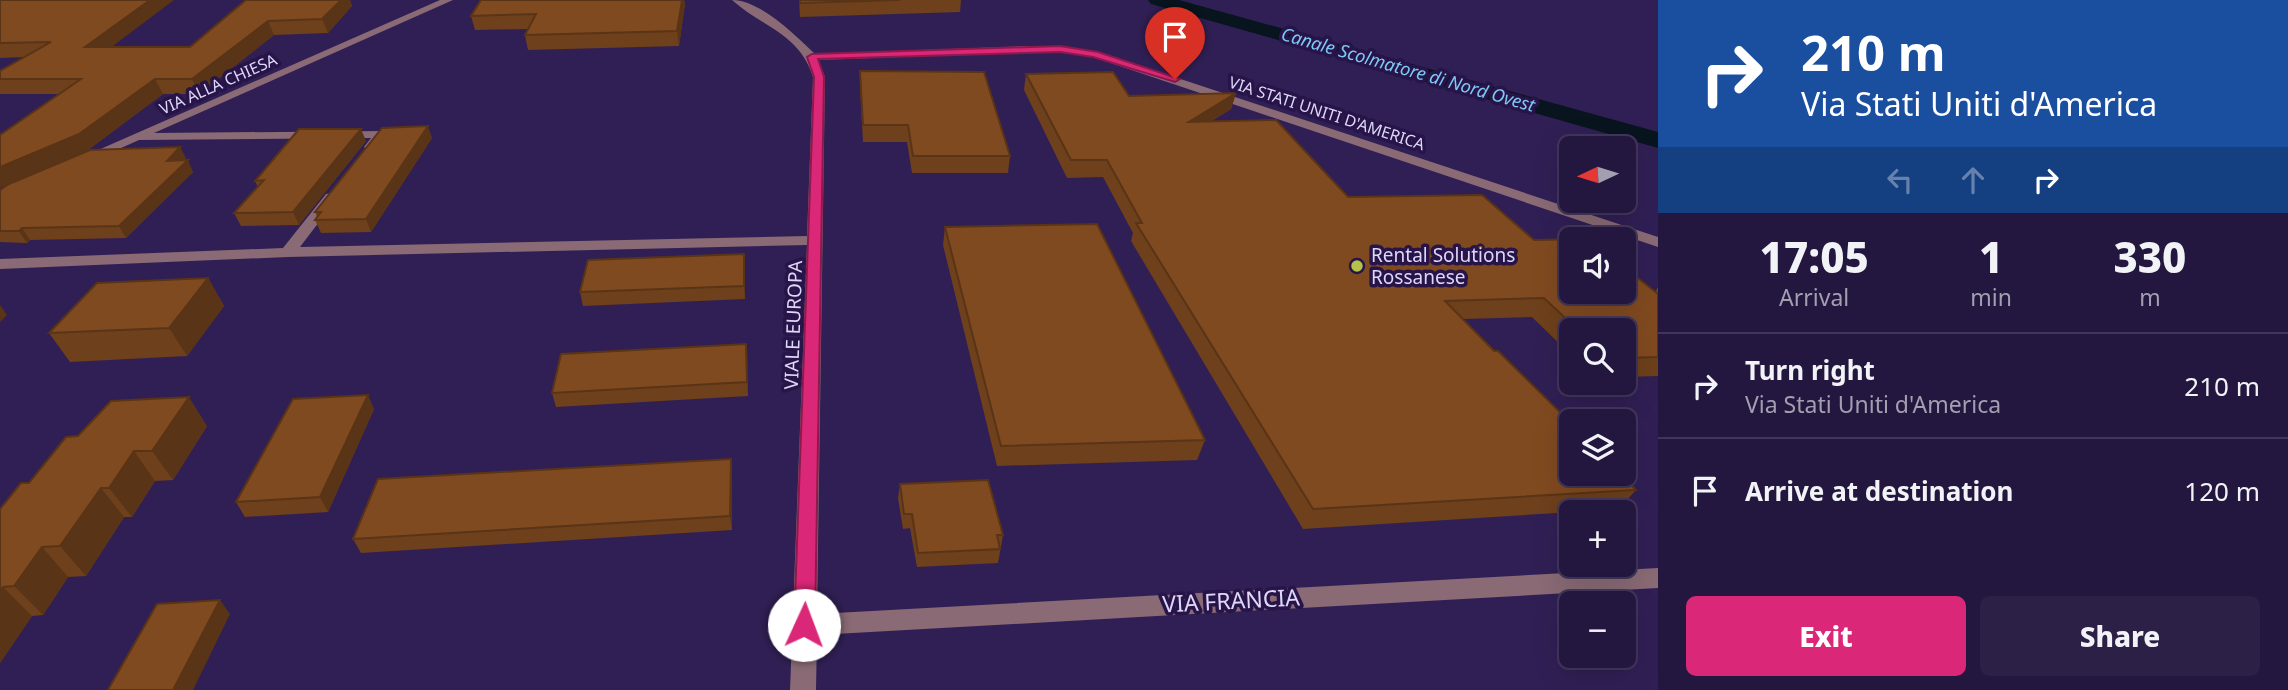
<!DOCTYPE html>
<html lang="en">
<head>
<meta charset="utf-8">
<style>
	body { margin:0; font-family:"Noto Sans",sans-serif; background:#2c2046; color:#f1f3f6; height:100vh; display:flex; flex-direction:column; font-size:26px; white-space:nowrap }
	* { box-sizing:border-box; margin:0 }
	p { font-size:23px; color:#a39fb0 }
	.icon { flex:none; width:38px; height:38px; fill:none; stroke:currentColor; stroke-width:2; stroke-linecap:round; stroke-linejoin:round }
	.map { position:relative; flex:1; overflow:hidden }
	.panel { display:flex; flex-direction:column; background:#24173f; width:630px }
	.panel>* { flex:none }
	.hud { background:#1a4fa0; color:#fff; overflow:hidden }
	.needle { width:46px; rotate:266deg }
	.tools { position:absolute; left:1559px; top:136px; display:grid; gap:14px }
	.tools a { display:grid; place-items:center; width:77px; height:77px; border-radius:10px; background:#24173f; box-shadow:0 7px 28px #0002,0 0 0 2px #413659; font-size:35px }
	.pin { position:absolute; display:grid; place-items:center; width:60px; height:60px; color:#fff; margin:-72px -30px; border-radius:50% 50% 50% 0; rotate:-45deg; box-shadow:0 0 7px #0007 }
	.pin .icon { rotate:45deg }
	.me { position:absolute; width:77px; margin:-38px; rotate:2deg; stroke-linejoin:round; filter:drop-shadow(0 0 5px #0008) }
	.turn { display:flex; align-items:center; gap:24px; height:147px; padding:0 28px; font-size:32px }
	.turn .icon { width:91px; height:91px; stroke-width:2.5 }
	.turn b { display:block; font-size:49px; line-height:60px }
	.lanes { display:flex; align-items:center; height:66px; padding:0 28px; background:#0003; justify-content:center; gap:35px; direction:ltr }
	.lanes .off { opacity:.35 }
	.eta { display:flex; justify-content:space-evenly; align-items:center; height:119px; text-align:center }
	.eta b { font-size:42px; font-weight:800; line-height:49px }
	.action { display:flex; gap:14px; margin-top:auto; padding:14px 28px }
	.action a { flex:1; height:80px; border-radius:10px; background:#db2777; color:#fff; font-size:28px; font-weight:800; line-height:80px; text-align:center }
	.action a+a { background:#2c2046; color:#f1f3f6 }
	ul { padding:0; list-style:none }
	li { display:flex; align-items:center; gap:21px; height:105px; padding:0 28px; border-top:2px solid #413659 }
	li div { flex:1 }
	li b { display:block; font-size:26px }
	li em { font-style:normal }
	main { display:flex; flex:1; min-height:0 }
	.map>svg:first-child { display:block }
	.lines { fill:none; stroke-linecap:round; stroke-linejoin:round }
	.canal { fill:#08151e; fill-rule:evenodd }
	.minor { fill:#896a75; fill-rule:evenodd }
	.wall { fill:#6e401c }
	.shaded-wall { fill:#5a3416 }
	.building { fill:#804a20; stroke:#5a3416; stroke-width:2 }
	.route { fill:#db2777; stroke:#8e194d; stroke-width:2 }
	.poi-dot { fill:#b4c24a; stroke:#271448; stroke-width:2.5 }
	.labels { text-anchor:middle; stroke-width:7; stroke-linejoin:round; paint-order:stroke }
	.far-street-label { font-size:16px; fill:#ded7f8; stroke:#271448 }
	.far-water-label { font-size:18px; font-style:italic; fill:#7fc8f3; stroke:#271448 }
	.poi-label { font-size:19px; fill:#ded7f8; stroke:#271448; text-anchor:start }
	.street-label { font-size:19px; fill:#ded7f8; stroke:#271448 }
	.near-street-label { font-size:23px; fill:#ded7f8; stroke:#271448 }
</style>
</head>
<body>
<main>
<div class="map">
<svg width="1658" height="690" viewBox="0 0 1658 690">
	<rect width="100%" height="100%" fill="#301f54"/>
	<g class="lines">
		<polygon class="canal" points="1148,0 1179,0 1658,132 1658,148 1151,4"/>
		<g class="minor">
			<polygon points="440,0 453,0 154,133 385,131 387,134 375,150 370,151 364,147 371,138 139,140 92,161 82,161 80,158"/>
			<path d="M 732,0 C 760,0 795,35 815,54 L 1028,46 L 1061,46 L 1099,52 L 1658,237 L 1658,247 L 1093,57 L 1061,52 L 1028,52 L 818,60 L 825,77 L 817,614 L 1658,568 L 1658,588 L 817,635 L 816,690 L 790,690 L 807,245 L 288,257 L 0,269 L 0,259 L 283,248 L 326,194 L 331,193 L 338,197 L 300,247 L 807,236 L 813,77 C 799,33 763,28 732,0 Z"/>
		</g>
	</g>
	<g class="wall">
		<polygon points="0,0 112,47 190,47 246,0 350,0 352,6 328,33 274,35 199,94 163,94 88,150 59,94 0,94 0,79 24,57 0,58"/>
		<polygon points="481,0 684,0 685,4 679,46 528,50 525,35 529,29 475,30 471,16"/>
		<polygon points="799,0 961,0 960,12 800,17"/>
		<polygon points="860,71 1010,156 1008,173 912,173 907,142 863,142 860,87"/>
		<polygon points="1026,74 1129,96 1236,93 1231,109 1212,121 1348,197 1534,240 1655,292 1658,287 1658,376 1624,377 1624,331 1572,331 1572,356 1532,317 1463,319 1636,490 1619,509 1303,529 1131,241 1133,233 1103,177 1067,178 1024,90"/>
		<polygon points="432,138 371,232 321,233 315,220 317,217 315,212"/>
		<polygon points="366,141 299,225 241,226 234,213 258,187 255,181"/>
		<polygon points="186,158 184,160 193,172 126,238 30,240 27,243 0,242 0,190"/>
		<polygon points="945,227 1205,440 1197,460 997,466 943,245"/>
		<polygon points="745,268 745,299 583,306 580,292"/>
		<polygon points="208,278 224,306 187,356 70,362 49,333"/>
		<polygon points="747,358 748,396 556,407 552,393"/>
		<polygon points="374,409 328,512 245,517 236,502"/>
		<polygon points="207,426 173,480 155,481 132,517 124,517 86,576 68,577 43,615 32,616 0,663 0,509 29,483"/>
		<polygon points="731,459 732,473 732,530 361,553 353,539"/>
		<polygon points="900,484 1003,535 998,563 917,567 910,528 903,529 898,498"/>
	</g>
	<g class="shaded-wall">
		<polygon points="150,0 174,0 93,61 85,47"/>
		<polygon points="341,0 350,0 352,6 328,33 322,19"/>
		<polygon points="682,0 684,0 685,4 679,46 677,31"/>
		<polygon points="268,21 274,35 199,94 192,79"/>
		<polygon points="155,79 163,94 88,150 0,188 0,167"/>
		<polygon points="1236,93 1231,109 1185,138 1189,122"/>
		<polygon points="428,126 432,138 371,232 366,219"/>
		<polygon points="361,129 366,141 299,225 293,212"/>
		<polygon points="180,147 186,158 173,172 167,161"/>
		<polygon points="188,160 193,172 126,238 119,226"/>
		<polygon points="22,228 30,240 27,243 19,231"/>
		<polygon points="744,254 745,268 745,299 744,286"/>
		<polygon points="208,278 224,306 187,356 169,328"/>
		<polygon points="0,305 7,315 0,322"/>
		<polygon points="368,395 374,409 328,512 320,497"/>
		<polygon points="189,397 207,426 173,480 152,451"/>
		<polygon points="134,451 155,481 132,517 109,488"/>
		<polygon points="731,459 732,473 732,530 730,516"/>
		<polygon points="101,488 124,517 86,576 60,546"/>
		<polygon points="42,547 68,577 43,615 14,586"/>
		<polygon points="3,587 32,616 0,663 0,591"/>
		<polygon points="220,600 230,614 193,690 173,690"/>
	</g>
	<g class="building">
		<polygon points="0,0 150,0 85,47 190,47 246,0 341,0 322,19 268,21 192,79 155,79 79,134 0,167 0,135 81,79 0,79 0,71 51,42 0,43"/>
		<polygon points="481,0 682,0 677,31 525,35 536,14 471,16"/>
		<polygon points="800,0 900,0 800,3"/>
		<polygon points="860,71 984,72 1010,156 913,156 908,125 863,125"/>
		<polygon points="1113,72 1129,96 1236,93 1189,122 1276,120 1348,197 1482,195 1534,240 1590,239 1591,240 1572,240 1572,292 1624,292 1624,267 1658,294 1658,357 1624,358 1624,331 1579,331 1544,298 1445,301 1494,351 1498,351 1572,424 1572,474 1621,474 1636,490 1313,509 1136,223 1142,223 1107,160 1071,160 1026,74"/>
		<polygon points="428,126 366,219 315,220 321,212 315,212 382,128"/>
		<polygon points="299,129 361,129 293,212 234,213 264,180 255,181"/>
		<polygon points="180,147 167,161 188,160 119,226 22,228 19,231 0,231 0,190 9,184 90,150"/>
		<polygon points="1097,224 1205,440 1001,446 945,227"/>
		<polygon points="744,254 744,286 580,292 588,260"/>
		<polygon points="208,278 169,328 49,333 97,283"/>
		<polygon points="746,344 747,382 552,393 561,354"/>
		<polygon points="368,395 320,497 236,502 293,399"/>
		<polygon points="189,397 152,451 134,451 109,488 101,488 60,546 42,547 14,586 3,587 0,591 0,509 21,483 29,483 66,437 78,436 111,401"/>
		<polygon points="731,459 730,516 353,539 378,479"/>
		<polygon points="988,480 1003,535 997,535 1000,549 918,553 912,514 904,514 900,484"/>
		<polygon points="220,600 173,690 108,690 157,604"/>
	</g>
	<polygon class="route" points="1060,46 1098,52 1180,79 1175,82 1093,57 1060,52 818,59 824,77 815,625 812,632 804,635 797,632 794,625 814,77 807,57 812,54"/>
	<circle class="poi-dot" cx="1357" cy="266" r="7"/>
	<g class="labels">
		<g class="far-street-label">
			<text transform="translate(218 84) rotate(-24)" y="6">VIA ALLA CHIESA</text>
			<text transform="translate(1327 113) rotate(18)" y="6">VIA STATI UNITI D'AMERICA</text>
		</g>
		<g class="far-water-label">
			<text transform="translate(1408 70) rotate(16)" y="6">Canale Scolmatore di Nord Ovest</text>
		</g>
		<g class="poi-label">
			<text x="1371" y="262">Rental Solutions<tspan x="1371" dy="22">Rossanese</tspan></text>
		</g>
		<g class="street-label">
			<text transform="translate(793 325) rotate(-88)" y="7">VIALE EUROPA</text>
		</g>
		<g class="near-street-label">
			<text transform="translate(1231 601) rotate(-3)" y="8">VIA FRANCIA</text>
		</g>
	</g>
</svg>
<div class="tools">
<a><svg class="needle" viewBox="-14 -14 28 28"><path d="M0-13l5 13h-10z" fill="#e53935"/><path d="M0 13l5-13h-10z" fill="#a39fb0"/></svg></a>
<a><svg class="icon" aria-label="sound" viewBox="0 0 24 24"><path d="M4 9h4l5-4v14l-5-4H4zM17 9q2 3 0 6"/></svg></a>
<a><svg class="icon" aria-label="search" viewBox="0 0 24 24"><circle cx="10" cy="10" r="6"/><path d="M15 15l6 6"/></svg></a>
<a><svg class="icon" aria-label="layers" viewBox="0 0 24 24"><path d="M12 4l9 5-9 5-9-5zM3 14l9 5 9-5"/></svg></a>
<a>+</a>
<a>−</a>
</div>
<div class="pin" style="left:1175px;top:79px;background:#d93025"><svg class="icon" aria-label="arrive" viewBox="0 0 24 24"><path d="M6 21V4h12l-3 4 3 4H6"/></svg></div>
<svg class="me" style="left:804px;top:625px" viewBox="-20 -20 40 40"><circle r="19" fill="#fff"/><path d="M0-13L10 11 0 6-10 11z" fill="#db2777"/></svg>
</div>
<section class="panel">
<div class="hud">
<div class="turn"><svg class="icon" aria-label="right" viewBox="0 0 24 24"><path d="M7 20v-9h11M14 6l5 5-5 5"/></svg><div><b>210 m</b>Via Stati Uniti d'America</div></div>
<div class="lanes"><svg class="icon off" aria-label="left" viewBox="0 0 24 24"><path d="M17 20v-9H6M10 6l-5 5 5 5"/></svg><svg class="icon off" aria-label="ahead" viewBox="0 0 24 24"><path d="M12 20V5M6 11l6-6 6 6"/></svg><svg class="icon" aria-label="right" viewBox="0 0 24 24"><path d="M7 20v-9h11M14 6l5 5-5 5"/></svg></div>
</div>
<div class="eta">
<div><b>17:05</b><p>Arrival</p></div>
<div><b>1</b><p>min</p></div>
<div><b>330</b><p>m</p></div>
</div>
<ul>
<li><svg class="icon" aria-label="right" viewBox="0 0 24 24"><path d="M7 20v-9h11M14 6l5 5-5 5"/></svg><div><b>Turn right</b><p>Via Stati Uniti d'America</p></div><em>210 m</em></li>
<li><svg class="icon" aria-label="arrive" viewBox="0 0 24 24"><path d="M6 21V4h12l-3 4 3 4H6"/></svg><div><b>Arrive at destination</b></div><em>120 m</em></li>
</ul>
<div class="action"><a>Exit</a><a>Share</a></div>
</section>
</main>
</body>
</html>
